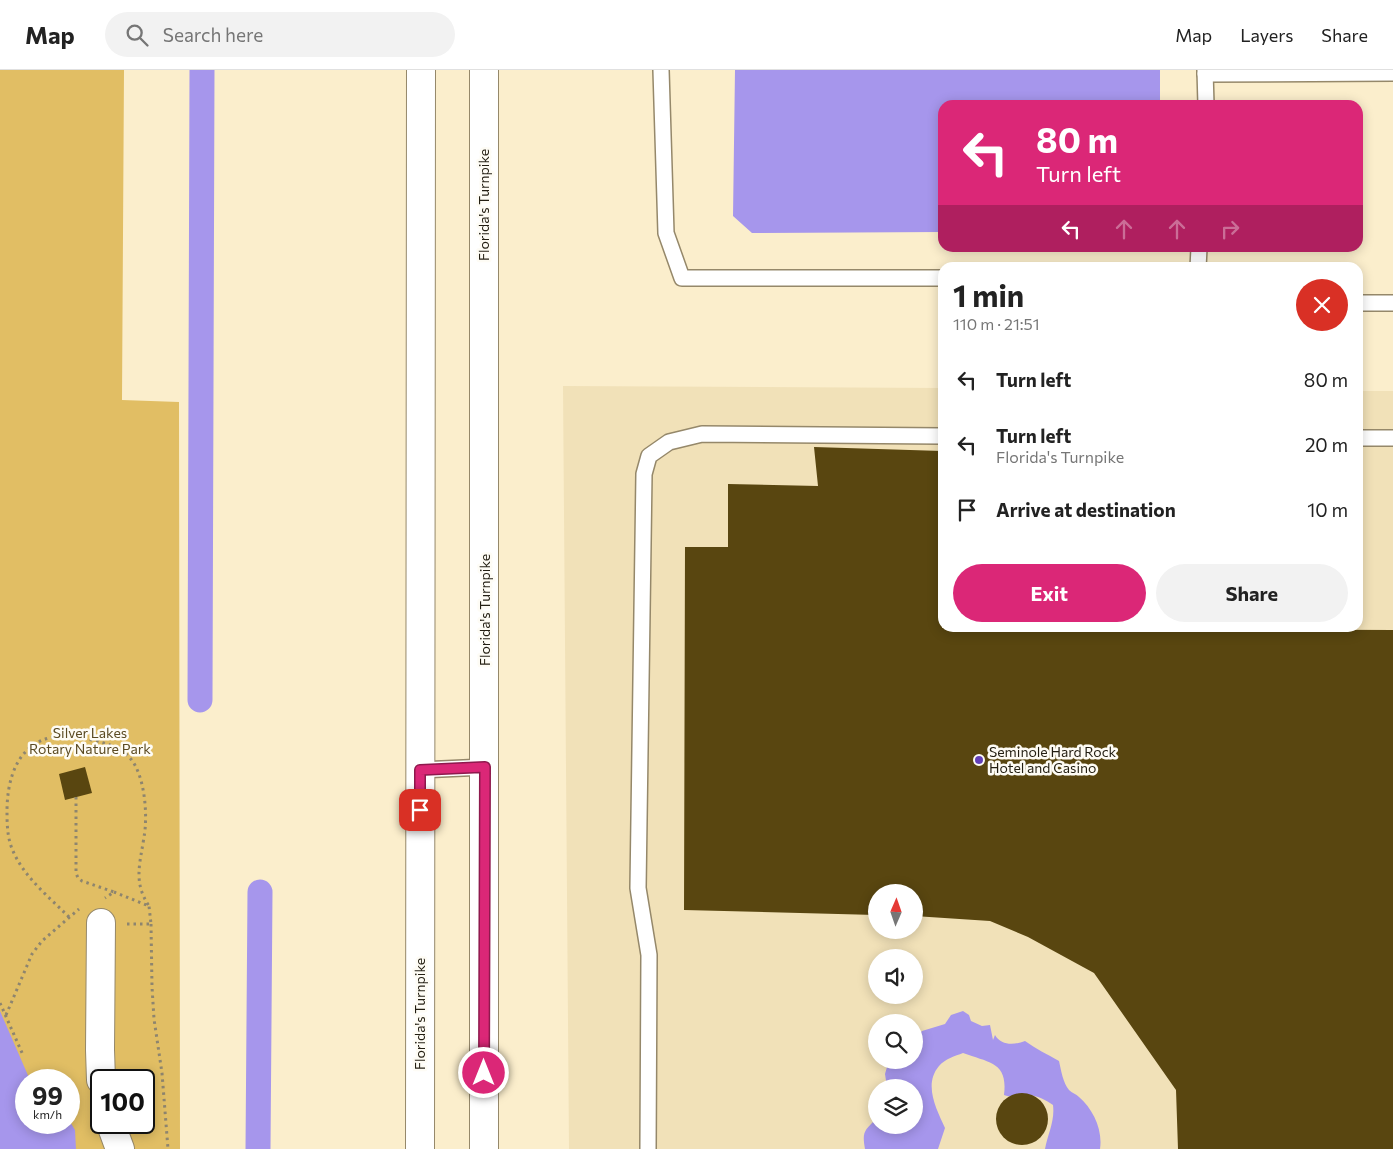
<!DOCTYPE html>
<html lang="en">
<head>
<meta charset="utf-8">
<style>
	body { margin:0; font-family:Commissioner,sans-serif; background:#f2f2f2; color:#222; height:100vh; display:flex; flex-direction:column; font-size:19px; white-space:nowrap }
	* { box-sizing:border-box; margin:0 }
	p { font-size:16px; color:#767676 }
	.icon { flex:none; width:28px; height:28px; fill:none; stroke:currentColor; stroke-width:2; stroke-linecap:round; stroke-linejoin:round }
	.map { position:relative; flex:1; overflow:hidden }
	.drawer { position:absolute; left:938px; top:192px; width:425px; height:370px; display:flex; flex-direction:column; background:#fff; border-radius:15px; box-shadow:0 2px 12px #0003 }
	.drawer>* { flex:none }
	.guide { position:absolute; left:938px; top:30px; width:425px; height:152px; border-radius:15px; box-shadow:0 2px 12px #0003; background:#db2777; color:#fff; overflow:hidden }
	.needle { width:32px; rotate:2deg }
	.controls { position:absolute; left:868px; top:814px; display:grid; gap:10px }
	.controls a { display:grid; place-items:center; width:55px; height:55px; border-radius:50%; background:#fff; box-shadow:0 2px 12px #0003; font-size:25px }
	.speed { position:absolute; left:15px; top:999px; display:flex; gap:10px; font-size:25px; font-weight:700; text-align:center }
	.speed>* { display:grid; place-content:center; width:65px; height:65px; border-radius:50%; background:#fff; box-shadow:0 2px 12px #0003; line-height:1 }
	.speed small { font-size:12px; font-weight:400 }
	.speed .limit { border:2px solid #111; border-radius:8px; background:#fff; color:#111 }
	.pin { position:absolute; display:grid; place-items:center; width:42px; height:42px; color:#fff; margin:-21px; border-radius:10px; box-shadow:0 2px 8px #0006 }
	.me { position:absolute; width:55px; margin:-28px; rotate:0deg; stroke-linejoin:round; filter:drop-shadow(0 0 4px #0008) }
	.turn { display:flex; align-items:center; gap:18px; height:105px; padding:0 15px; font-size:22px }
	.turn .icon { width:65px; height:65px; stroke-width:2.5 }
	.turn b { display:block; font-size:35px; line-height:42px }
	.lanes { display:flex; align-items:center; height:48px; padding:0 15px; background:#0003; justify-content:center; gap:25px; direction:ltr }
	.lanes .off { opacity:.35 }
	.round { display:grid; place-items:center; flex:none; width:52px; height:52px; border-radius:26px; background:#f2f2f2 }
	.head { display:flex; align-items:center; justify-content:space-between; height:85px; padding:0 15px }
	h1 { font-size:30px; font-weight:700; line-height:38px }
	.action { display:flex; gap:10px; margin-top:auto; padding:10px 15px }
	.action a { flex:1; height:58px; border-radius:30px; background:#db2777; color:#fff; font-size:20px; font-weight:700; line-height:58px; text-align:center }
	.action a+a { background:#f2f2f2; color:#222 }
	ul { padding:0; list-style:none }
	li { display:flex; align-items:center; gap:15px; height:65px; padding:0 15px }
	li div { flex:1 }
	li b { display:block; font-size:19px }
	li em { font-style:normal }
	header { display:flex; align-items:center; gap:30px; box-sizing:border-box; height:70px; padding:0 25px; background:#fff; border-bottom:1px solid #e0e0e0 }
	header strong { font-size:24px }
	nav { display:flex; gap:28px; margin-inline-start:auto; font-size:18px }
	.search { width:350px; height:45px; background:#f2f2f2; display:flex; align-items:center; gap:12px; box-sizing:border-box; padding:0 18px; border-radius:28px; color:#767676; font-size:19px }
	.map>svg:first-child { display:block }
	.built { fill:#f1e1b8; fill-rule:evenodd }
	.green { fill:#e1be64; fill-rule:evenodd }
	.water { fill:#a696ec }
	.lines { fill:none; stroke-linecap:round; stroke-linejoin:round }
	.canal { stroke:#a696ec; stroke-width:25 }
	.building { fill:#594610 }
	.lane-casing { stroke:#95886a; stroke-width:18 }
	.street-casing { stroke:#95886a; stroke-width:30 }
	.highway-casing { stroke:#95886a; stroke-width:30 }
	.path { stroke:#8e856e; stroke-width:3; stroke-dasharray:2.5 4; stroke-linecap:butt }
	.lane { stroke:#fff; stroke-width:15 }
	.street { stroke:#fff; stroke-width:28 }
	.highway { stroke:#fff; stroke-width:28 }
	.route-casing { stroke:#8e194d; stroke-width:12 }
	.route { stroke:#db2777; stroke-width:9 }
	.poi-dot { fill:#6340b8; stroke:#fefcf5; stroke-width:2 }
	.labels { text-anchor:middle; stroke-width:5; stroke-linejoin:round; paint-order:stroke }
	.street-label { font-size:14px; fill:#231e12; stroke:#fefcf5 }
	.park-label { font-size:14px; fill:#5b4b23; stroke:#fefcf5 }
	.poi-label { font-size:14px; fill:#231e12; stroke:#fefcf5; text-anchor:start }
</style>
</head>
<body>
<header>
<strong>Map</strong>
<div class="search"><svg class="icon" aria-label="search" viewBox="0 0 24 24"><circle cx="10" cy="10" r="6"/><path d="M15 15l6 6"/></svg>Search here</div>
<nav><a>Map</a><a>Layers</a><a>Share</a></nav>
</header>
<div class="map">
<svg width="1393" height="1079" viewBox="0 0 1393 1079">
	<rect width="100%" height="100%" fill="#fbeecc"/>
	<path class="built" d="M 563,316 L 942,318 L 942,558 L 1358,558 L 1358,321 L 1393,321 L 1393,1079 L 569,1079 ZM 876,822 L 914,822 L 914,860 L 876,860 ZM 876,888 L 914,888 L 914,925 L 876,925 ZM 876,952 L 914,952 L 914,990 L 876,990 ZM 876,1018 L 914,1018 L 914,1055 L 876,1055 Z"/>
	<path class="green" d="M 0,0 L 124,0 L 122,330 L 179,332 L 180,1079 L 0,1079 ZM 26,1010 L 69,1010 L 69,1052 L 26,1052 ZM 101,1010 L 144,1010 L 144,1052 L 101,1052 Z"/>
	<g class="water">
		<polygon points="735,0 1160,0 1160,35 942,35 942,162 752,163 733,146"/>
		<polygon points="0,941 30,1010 26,1010 26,1052 69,1052 69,1050 75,1060 76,1079 0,1079"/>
		<path d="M 963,941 L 969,945 L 971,951 L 982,956 L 990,955 L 993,970 L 995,965 C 1001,976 1015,975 1025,971 C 1036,979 1047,984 1059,991 C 1061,1000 1063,1013 1069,1020 C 1072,1023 1076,1024 1079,1027 C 1093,1039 1103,1060 1100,1079 L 1045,1079 C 1048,1063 1055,1051 1053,1035 C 1046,1030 1038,1026 1029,1025 C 1019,1024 1015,1029 1004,1025 C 1008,992 990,993 963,983 C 955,986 945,989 939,996 C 923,1015 937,1040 945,1058 L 938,1079 L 865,1079 C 862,1062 864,1061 876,1049 L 876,1055 L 914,1055 L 914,1018 L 887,1017 L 885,1004 L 889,990 L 914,990 L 914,971 L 922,961 L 945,954 L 951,945 Z"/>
	</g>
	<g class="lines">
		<g class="canal">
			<polyline points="200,630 202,0"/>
			<polyline points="258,1079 260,822"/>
		</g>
	</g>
	<g class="building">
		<polygon points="814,377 942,381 942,558 1393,560 1393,1079 1178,1079 1176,1020 1094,903 1028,867 990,851 914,846 914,822 876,822 876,845 684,840 685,477 728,477 728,414 818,416"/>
		<polygon points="85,697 92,723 65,730 59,704"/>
		<circle cx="1022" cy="1049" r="26"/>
	</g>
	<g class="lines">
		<defs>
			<g id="lane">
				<polyline points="661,0 666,163 682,208 942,208"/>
				<polyline points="1205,0 1206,35"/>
				<polyline points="1205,4 1393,3"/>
				<polyline points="1198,198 1199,178"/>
				<polyline points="1358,233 1393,233"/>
				<polyline points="1358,368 1393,368"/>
				<polyline points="420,700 485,697"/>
				<polyline points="648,1079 649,885 638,818 644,404 649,386 669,372 702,364 942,366"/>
			</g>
			<g id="street">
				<polyline points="101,853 100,980 101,1010"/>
				<polyline points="110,1052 120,1079"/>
			</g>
			<g id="highway">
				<polyline points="484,0 484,1079"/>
				<polyline points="420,1079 421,0"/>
			</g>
		</defs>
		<use href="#lane" class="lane-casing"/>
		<use href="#street" class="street-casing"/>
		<use href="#highway" class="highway-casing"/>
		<g class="path">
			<polyline points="76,727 76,803 78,808 82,811 114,822 105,828"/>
			<path d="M 69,847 C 49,827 24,807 13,781 C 7,768 7,753 7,739 C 8,688 33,656 88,669 C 103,673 118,675 129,687 C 145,703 148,746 144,767 C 140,794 133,812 149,836 L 114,822"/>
			<polyline points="127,854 151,854 149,836"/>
			<polyline points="151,854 152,917 154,949 162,1003 168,1079"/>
			<polyline points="0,933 23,985"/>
			<polyline points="6,945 32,884 42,871 79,839"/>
		</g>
		<use href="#lane" class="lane"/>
		<use href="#street" class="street"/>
		<use href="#highway" class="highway"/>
	</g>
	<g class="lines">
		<defs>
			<polyline id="route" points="420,740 420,700 485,697 484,1003"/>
		</defs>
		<use href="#route" class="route-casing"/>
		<use href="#route" class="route"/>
	</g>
	<circle class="poi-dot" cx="979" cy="690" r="5"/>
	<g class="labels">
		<g class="street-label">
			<text transform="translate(484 135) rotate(-90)" y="5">Florida's Turnpike</text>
			<text transform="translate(485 540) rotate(-90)" y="5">Florida's Turnpike</text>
			<text transform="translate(420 944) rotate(-90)" y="5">Florida's Turnpike</text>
		</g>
		<g class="park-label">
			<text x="90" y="668">Silver Lakes<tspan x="90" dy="16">Rotary Nature Park</tspan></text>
		</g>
		<g class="poi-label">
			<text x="989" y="687">Seminole Hard Rock<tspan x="989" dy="16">Hotel and Casino</tspan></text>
		</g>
	</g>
</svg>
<div class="controls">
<a><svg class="needle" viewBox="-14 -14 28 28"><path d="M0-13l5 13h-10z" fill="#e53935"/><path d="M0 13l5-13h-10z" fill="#767676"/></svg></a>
<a><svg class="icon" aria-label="sound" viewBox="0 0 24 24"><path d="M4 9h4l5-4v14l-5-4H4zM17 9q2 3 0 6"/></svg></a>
<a><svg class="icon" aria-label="search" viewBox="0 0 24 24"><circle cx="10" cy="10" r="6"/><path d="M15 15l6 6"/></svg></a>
<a><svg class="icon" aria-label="layers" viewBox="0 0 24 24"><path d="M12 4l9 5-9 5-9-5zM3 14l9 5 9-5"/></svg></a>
</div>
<div class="speed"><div>99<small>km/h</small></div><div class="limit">100</div></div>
<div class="pin" style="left:420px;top:740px;background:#d93025"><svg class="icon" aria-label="arrive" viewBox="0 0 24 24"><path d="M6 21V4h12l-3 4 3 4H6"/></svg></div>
<svg class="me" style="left:484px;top:1003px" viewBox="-20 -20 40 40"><circle r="17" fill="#db2777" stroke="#fff" stroke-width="3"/><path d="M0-11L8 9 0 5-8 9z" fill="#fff"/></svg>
<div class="guide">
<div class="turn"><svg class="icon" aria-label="left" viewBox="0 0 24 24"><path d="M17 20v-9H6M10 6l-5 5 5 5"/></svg><div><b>80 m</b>Turn left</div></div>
<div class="lanes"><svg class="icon" aria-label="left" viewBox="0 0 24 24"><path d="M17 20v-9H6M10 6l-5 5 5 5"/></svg><svg class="icon off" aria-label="ahead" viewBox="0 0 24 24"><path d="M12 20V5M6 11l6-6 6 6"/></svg><svg class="icon off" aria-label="ahead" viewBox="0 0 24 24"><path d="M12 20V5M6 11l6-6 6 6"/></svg><svg class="icon off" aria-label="right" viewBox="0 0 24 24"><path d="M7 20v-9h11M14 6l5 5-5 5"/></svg></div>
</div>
<section class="drawer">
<div class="head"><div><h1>1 min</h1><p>110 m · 21:51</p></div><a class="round" style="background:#d93025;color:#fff"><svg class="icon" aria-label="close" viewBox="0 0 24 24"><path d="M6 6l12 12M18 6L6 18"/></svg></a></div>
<ul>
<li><svg class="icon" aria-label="left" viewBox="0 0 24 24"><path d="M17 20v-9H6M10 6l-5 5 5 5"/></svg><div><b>Turn left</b></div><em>80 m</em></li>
<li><svg class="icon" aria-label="left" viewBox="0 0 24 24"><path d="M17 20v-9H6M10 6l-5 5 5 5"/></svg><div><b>Turn left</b><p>Florida's Turnpike</p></div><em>20 m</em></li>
<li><svg class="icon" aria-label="arrive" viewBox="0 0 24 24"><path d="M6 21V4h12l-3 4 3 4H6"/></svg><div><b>Arrive at destination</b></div><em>10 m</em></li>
</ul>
<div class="action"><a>Exit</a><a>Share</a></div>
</section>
</div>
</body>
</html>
